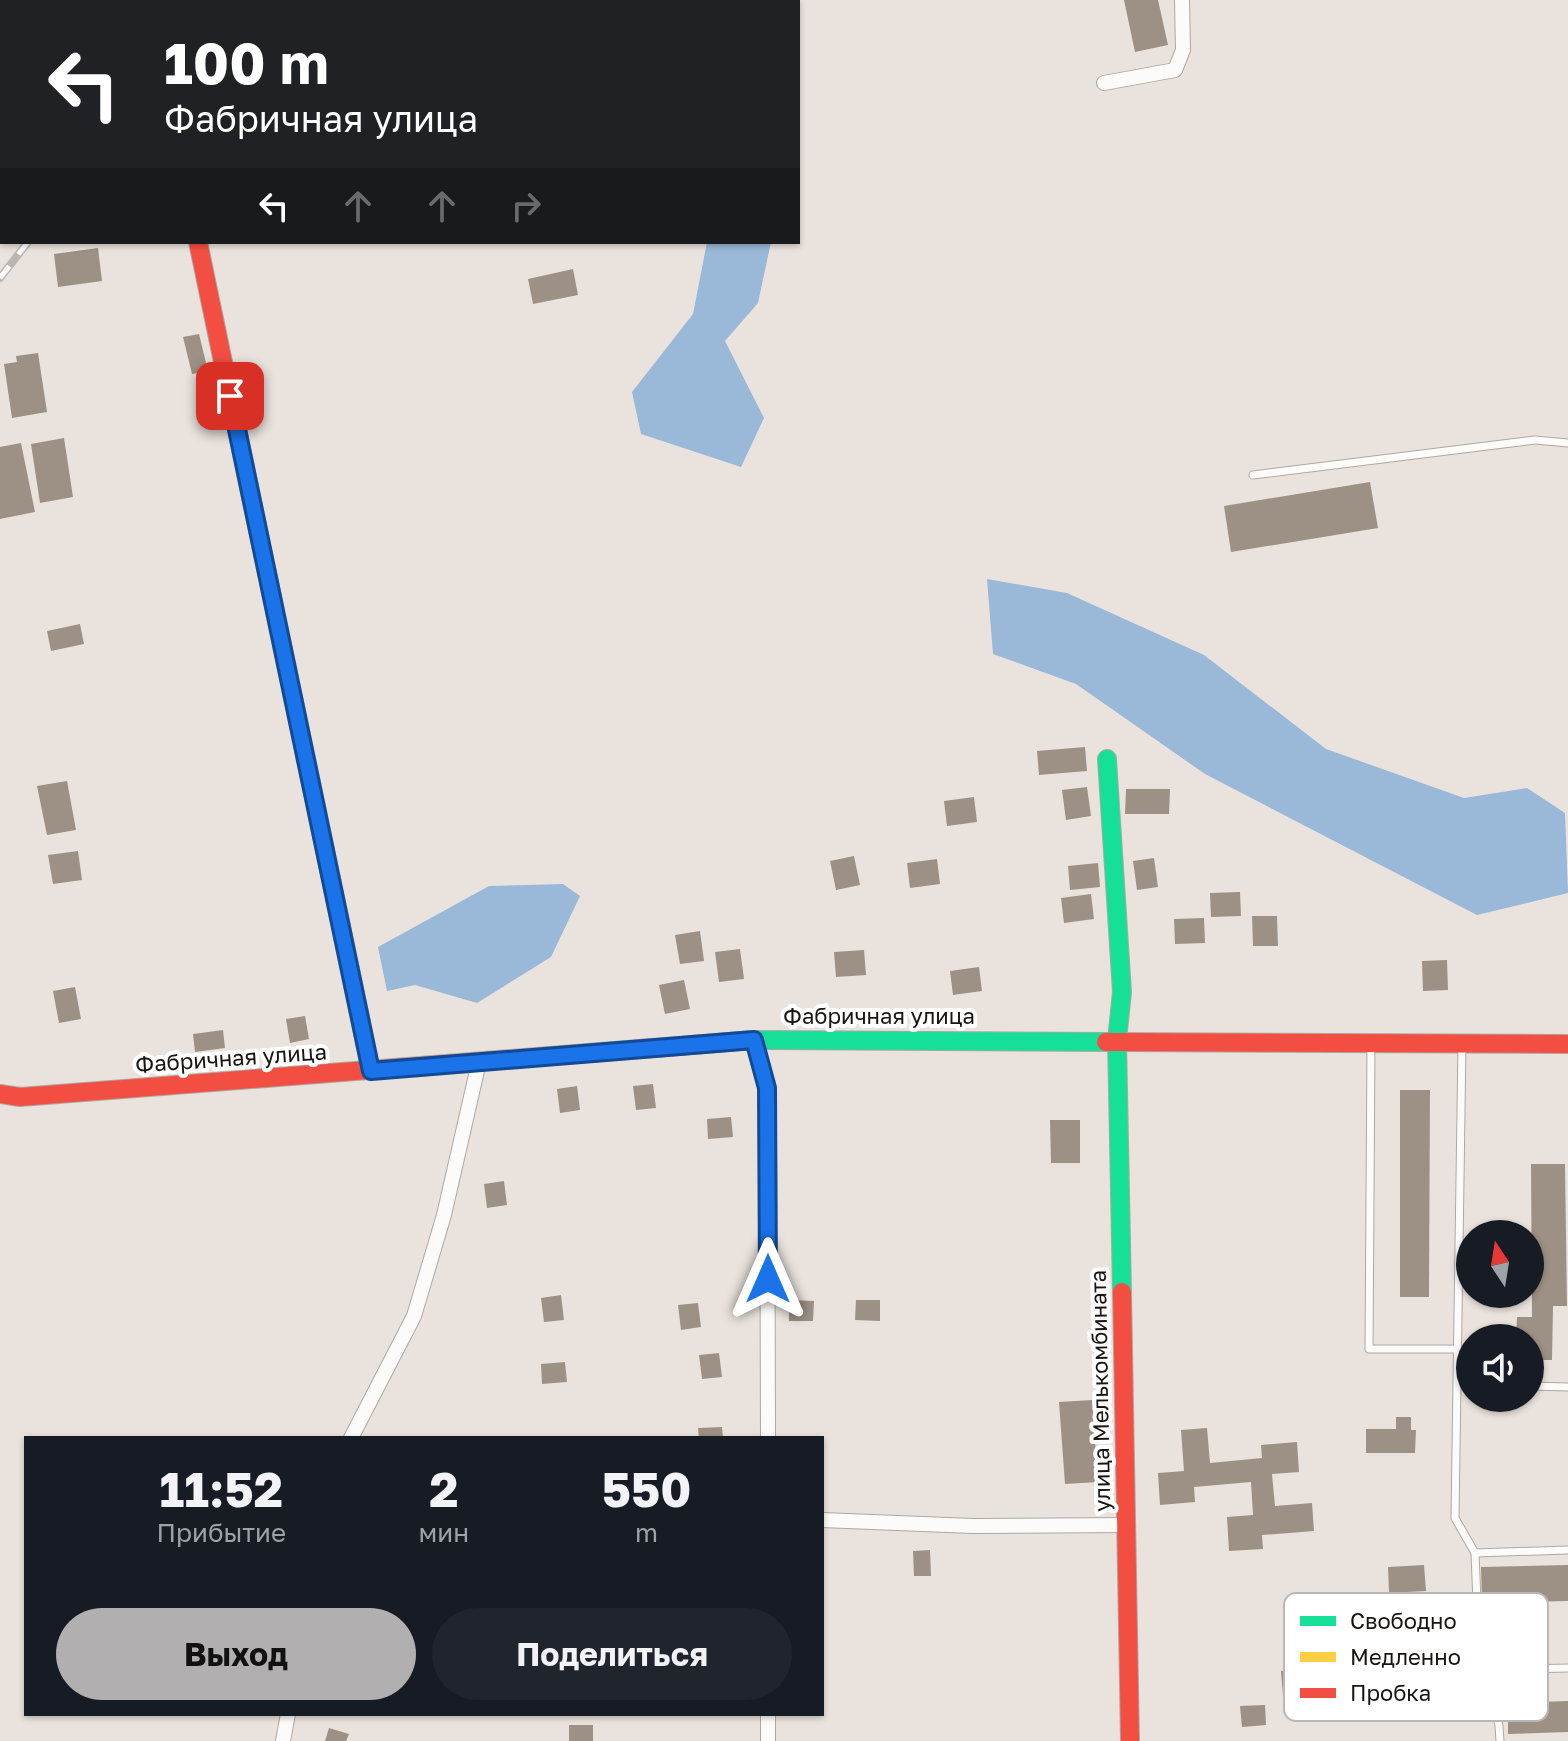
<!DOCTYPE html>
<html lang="ru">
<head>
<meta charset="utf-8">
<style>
	body { margin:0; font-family:"Golos Text",sans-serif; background:#20242c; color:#f1f3f6; height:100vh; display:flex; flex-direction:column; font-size:30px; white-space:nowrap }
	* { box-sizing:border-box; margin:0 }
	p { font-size:26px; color:#9ea1a6 }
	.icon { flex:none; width:44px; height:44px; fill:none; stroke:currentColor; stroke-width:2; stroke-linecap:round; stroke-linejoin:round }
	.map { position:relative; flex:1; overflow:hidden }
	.side { position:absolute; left:24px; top:1436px; width:800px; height:280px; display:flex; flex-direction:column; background:#171b24; border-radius:0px; box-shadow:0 2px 6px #0004 }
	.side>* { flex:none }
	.guide { position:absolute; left:0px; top:0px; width:800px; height:244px; box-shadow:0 2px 6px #0004; background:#202124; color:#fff; overflow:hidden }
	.needle { width:52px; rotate:348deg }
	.buttons { position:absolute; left:1456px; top:1220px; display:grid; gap:16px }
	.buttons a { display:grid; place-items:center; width:88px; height:88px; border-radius:50%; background:#171b24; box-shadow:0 2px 6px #0004; font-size:40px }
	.pin { position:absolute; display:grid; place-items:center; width:68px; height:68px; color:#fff; margin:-34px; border-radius:16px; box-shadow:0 4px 12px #0006 }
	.me { position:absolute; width:88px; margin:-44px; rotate:0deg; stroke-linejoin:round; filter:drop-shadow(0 0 6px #0008) }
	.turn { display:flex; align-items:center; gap:28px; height:168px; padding:0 32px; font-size:36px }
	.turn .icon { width:104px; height:104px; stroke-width:2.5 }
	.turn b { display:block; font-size:56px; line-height:68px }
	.lanes { display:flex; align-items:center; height:76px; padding:0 32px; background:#0003; justify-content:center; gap:40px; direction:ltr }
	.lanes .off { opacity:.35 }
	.eta { display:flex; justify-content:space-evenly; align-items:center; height:136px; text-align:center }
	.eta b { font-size:48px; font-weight:700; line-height:56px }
	.primary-button { display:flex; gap:16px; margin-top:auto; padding:16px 32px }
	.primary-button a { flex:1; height:92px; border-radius:48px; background:#b1afaf; color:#111; font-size:32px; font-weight:700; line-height:92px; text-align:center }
	.primary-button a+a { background:#20242c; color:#f1f3f6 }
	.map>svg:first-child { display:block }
	.water { fill:#9ab8d7 }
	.building { fill:#9d9185 }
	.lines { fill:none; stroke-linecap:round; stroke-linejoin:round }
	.lane-casing { stroke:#ada8a3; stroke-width:9 }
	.street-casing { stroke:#ada8a3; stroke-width:16 }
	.fast-casing { stroke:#ada8a3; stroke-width:20 }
	.slow-casing { stroke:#ada8a3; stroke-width:20 }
	.jam-casing { stroke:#ada8a3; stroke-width:20 }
	.lane { stroke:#fcfbfa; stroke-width:7 }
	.street { stroke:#fcfbfa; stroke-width:14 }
	.fast { stroke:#16e098; stroke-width:18 }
	.slow { stroke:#ffcf43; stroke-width:18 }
	.jam { stroke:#f24e42; stroke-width:18 }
	.rail-casing { stroke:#b8b6b4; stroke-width:8 }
	.rail { stroke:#fff; stroke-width:5; stroke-dasharray:15; stroke-linecap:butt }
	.route-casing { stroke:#114b97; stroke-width:20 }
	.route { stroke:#1a73e8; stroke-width:14 }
	.labels { text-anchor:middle; stroke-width:8; stroke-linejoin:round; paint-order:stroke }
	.street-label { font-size:22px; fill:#181410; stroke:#fff }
	.key { fill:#fff; stroke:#bab8b7; stroke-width:2 }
	.key-label { font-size:22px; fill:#181410 }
</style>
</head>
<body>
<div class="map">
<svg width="1568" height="1741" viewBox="0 0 1568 1741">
	<rect width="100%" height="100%" fill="#eae3dd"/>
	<g class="water">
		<polygon points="707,242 771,242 758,303 725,341 764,418 741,467 641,434 632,392 693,314"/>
		<polygon points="987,579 1067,593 1204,655 1326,749 1464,798 1527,788 1565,813 1568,893 1477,915 1205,774 1076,684 993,654"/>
		<polygon points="563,884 580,896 551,957 477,1003 415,985 387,991 378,947 489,886"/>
	</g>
	<g class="building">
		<polygon points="1124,0 1158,0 1168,45 1135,52"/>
		<polygon points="98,248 102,281 58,287 54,254"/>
		<polygon points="573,269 578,295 533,304 528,279"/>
		<polygon points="199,334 208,371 192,374 183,337"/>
		<polygon points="38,353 47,412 12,418 4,364 17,362 16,356"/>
		<polygon points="64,438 73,497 40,503 31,444"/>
		<polygon points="21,443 35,512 0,519 0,447"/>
		<polygon points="1370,482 1378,528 1231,552 1224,506"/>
		<polygon points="80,624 84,644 51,651 47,631"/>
		<polygon points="1085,747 1087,771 1039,775 1037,751"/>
		<polygon points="67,781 76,830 47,835 37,786"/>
		<polygon points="1087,787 1091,816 1066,820 1062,790"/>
		<polygon points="1126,789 1170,789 1169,814 1125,814"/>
		<polygon points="974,797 977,822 947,826 944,801"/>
		<polygon points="78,851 82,880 53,884 48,855"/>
		<polygon points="854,856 860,885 836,890 830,861"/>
		<polygon points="1154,858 1158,887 1137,890 1133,861"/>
		<polygon points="937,859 940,884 910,888 907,863"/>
		<polygon points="1098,863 1100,887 1070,890 1068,866"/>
		<polygon points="1240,892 1241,916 1211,917 1210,893"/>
		<polygon points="1091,894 1094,919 1064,923 1061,898"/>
		<polygon points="1252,916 1277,916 1278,946 1253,946"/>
		<polygon points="1204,918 1205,943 1175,944 1174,919"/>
		<polygon points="700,931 704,961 680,964 675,935"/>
		<polygon points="740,949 744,979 719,982 715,952"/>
		<polygon points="864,950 866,975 836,977 834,952"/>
		<polygon points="1447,960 1448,990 1423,991 1422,961"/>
		<polygon points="979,967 982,991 953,995 950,971"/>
		<polygon points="684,980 690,1009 665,1014 659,985"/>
		<polygon points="75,987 81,1019 59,1023 53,991"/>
		<polygon points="305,1016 309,1039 290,1043 286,1019"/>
		<polygon points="223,1030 225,1048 195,1052 193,1034"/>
		<polygon points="653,1084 656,1108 636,1110 633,1086"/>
		<polygon points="577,1086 580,1110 560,1113 557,1089"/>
		<polygon points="1400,1090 1430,1090 1429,1297 1400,1297"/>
		<polygon points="731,1117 733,1137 708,1139 707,1119"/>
		<polygon points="1050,1120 1080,1120 1080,1163 1051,1163"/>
		<polygon points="1531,1164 1565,1164 1567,1306 1553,1306 1552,1360 1530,1360 1530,1338 1516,1338 1517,1317 1532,1317"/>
		<polygon points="504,1181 507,1205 487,1208 484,1184"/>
		<polygon points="561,1295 564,1320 544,1322 541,1298"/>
		<polygon points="789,1300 814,1301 813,1321 789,1321"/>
		<polygon points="856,1300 880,1300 880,1321 855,1320"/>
		<polygon points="698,1303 701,1327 681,1330 678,1305"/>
		<polygon points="719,1353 722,1377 702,1379 699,1355"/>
		<polygon points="565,1362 567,1382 542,1384 541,1364"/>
		<polygon points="1092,1400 1098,1482 1065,1484 1059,1402"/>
		<polygon points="1396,1417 1411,1417 1411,1430 1416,1430 1415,1453 1366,1453 1366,1429 1396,1429"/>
		<polygon points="722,1427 723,1438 699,1438 698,1428"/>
		<polygon points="1207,1428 1210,1463 1262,1458 1261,1445 1297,1442 1299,1472 1272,1474 1275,1506 1312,1503 1314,1531 1262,1535 1263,1549 1229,1551 1227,1517 1253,1515 1251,1482 1194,1487 1195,1502 1160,1505 1158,1473 1184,1471 1181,1430"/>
		<polygon points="930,1550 931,1576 914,1576 913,1551"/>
		<polygon points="1424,1565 1426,1591 1389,1593 1388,1567"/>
		<polygon points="1568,1565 1568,1601 1482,1603 1481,1567"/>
		<polygon points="1297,1669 1300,1707 1284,1708 1281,1671"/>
		<polygon points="1568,1701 1568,1732 1508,1734 1508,1703"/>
		<polygon points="1265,1705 1266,1725 1242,1727 1240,1706"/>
		<rect x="569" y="1725" width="24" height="16"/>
		<polygon points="329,1728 349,1734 346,1741 325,1741"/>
	</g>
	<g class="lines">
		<defs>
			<g id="lane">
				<polyline points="1253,475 1535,440 1568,443"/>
				<polyline points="1371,1044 1369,1349 1459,1349"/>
				<polyline points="1462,1044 1455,1518 1475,1553 1478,1627 1499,1726 1500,1741"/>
				<polyline points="1530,1386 1568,1387"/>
				<polyline points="1475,1553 1568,1550"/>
				<polyline points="1487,1670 1568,1668"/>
			</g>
			<g id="street">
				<polyline points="360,2 362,0"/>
				<polyline points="1104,83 1175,70 1183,50 1182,0"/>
				<polyline points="754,1040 767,1088 768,1438"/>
				<polyline points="351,1438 414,1316 444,1215 479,1062"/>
				<polyline points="822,1520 973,1526 1126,1525"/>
				<polyline points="283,1741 288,1714"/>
				<polyline points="768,1741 768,1714"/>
			</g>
			<g id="fast">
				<polyline points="1107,759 1122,992 1117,1040 1122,1292"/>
				<polyline points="343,936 371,1071"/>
				<polyline points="614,1051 754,1040 1106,1042"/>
			</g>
			<polyline id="slow" points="272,597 343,936"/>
			<g id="jam">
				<polyline points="198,242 272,597"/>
				<polyline points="1106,1042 1568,1044"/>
				<polyline points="0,1094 20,1097 614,1051"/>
				<polyline points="1122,1292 1130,1741"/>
			</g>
		</defs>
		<use href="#lane" class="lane-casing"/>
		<use href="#street" class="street-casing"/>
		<use href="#fast" class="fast-casing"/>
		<use href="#slow" class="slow-casing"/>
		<use href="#jam" class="jam-casing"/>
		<use href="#lane" class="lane"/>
		<use href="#street" class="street"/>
		<use href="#fast" class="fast"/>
		<use href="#slow" class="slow"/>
		<use href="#jam" class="jam"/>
		<defs>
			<g id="rail">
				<polyline points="37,2 46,0"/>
				<polyline points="227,2 229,0"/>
				<polyline points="0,10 2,10"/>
				<polyline points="0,278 28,242"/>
			</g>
		</defs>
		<use href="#rail" class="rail-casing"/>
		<use href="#rail" class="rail"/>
	</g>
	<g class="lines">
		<defs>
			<polyline id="route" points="230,396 371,1071 754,1040 767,1088 768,1279"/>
		</defs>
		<use href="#route" class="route-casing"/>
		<use href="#route" class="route"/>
	</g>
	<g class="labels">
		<g class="street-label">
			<text x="879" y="1024">Фабричная улица</text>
			<text transform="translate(231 1058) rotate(-4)" y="8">Фабричная улица</text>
			<text transform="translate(1100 1391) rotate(-91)" y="8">улица Мелькомбината</text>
		</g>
	</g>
	<rect x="1284" y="1593" width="264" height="128" rx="12" class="key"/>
	<rect x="1300" y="1616" width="36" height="10" fill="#16e098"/>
	<rect x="1300" y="1652" width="36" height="10" fill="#ffcf43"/>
	<rect x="1300" y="1688" width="36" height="10" fill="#f24e42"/>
	<g class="key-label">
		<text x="1350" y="1629">Свободно</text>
		<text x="1350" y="1665">Медленно</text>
		<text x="1350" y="1701">Пробка</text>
	</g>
</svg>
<div class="buttons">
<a><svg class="needle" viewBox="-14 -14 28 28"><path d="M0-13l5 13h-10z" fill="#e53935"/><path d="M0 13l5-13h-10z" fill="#9ea1a6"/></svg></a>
<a><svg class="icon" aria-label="sound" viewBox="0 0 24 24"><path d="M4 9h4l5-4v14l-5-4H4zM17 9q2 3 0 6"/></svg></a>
</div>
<div class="pin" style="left:230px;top:396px;background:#d93025"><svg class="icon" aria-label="arrive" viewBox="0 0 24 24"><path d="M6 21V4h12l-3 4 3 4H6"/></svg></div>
<svg class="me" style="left:768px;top:1279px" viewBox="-20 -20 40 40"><path d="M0-17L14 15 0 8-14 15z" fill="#1a73e8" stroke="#fff" stroke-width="4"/></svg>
<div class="guide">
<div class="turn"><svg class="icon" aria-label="left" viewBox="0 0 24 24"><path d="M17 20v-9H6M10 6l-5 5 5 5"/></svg><div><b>100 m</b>Фабричная улица</div></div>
<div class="lanes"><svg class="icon" aria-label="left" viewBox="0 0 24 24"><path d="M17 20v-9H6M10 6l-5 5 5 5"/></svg><svg class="icon off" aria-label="ahead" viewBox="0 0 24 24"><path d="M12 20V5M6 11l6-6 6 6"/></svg><svg class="icon off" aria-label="ahead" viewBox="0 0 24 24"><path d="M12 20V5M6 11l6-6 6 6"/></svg><svg class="icon off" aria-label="right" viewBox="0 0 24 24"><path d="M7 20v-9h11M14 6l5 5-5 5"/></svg></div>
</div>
<section class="side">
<div class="eta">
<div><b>11:52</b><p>Прибытие</p></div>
<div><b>2</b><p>мин</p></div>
<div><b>550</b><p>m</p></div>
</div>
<div class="primary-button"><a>Выход</a><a>Поделиться</a></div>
</section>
</div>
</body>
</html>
